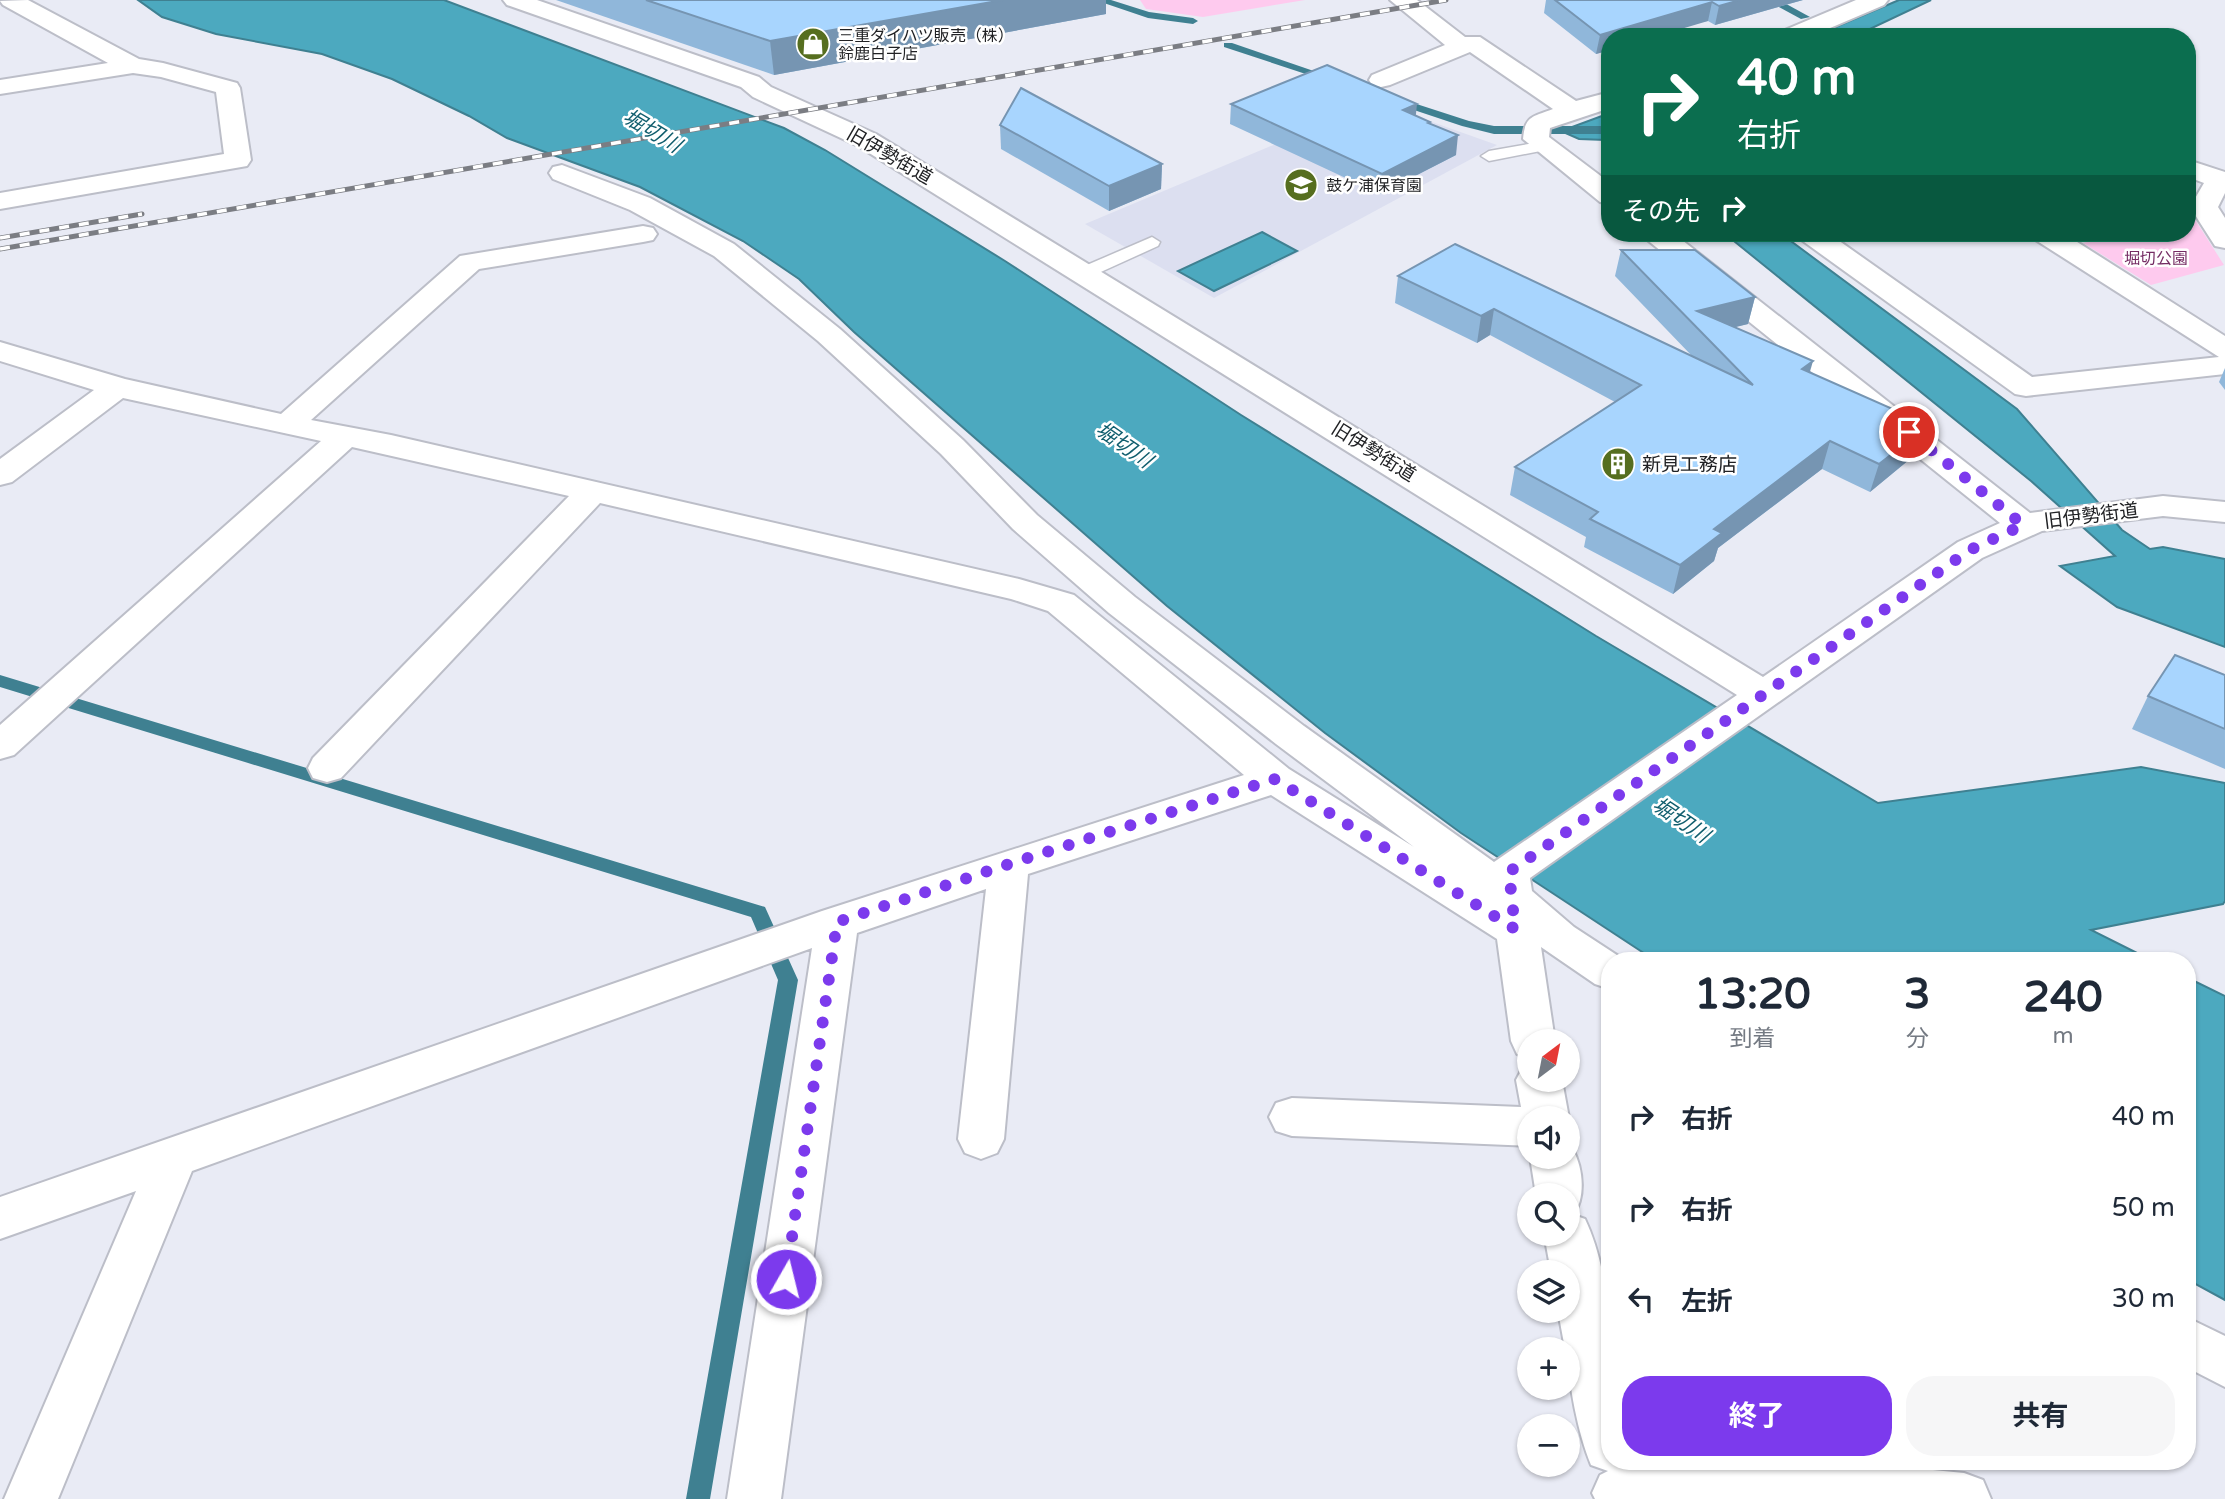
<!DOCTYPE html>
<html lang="ja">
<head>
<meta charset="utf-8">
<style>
	body { margin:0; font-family:"Varela Round","Noto Sans JP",sans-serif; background:#f6f6f7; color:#1f2937; height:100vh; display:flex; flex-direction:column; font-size:26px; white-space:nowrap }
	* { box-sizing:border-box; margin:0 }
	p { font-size:23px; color:#747a83 }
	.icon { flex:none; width:38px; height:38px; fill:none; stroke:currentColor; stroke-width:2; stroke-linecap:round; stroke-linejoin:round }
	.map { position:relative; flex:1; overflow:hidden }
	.drawer { position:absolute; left:1601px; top:952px; width:595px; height:518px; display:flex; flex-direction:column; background:#fff; border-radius:28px; box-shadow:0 2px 5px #0004 }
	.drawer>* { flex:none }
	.top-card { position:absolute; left:1601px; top:28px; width:595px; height:214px; border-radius:28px; box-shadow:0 2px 5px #0004; background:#0b6e4f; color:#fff; overflow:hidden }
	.needle { width:46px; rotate:32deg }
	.controls { position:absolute; left:1517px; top:1029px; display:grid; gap:14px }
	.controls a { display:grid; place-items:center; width:63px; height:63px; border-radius:50%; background:#fff; box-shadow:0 2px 5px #0004; font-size:35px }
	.pin { position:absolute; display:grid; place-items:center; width:60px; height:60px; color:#fff; margin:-30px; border:4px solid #fff; border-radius:50%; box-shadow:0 2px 7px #0007 }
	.me { position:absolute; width:77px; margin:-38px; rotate:8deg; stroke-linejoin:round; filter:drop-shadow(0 0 5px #0008) }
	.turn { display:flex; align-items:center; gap:24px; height:147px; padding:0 21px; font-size:32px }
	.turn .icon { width:91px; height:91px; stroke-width:2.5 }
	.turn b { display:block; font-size:49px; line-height:60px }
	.then { display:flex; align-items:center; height:66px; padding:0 21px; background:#0003; gap:14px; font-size:26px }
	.eta { display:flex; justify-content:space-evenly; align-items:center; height:119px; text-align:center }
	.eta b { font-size:42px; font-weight:700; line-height:49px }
	.primary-button { display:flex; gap:14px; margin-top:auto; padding:14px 21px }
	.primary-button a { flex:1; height:80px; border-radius:28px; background:#7c3aed; color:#fff; font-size:28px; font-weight:700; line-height:80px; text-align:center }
	.primary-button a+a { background:#f6f6f7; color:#1f2937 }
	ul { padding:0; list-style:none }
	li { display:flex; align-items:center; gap:21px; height:91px; padding:0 21px }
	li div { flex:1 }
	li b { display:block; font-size:26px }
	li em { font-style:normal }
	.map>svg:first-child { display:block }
	.built { fill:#dcdff0 }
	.green { fill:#fecaee }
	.water { fill:#4ca9bf; stroke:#3f8091; stroke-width:2 }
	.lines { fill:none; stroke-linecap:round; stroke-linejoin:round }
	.stream { fill:#3f8091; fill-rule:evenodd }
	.lane-casing { stroke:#bcbec8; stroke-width:3 }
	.street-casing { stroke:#bcbec8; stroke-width:4 }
	.lane { fill:#fff; fill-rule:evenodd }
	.street { fill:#fff; fill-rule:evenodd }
	.rail-casing { stroke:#7b7d83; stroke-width:5 }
	.rail { stroke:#fff; stroke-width:3.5; stroke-dasharray:10; stroke-linecap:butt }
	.wall { fill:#90b7da }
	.shaded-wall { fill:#7695b2 }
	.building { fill:#a8d5fe; stroke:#7695b2; stroke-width:2 }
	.route { stroke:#7c3aed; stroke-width:12; stroke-dasharray:0 21.6 }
	.labels { text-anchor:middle; stroke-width:5; stroke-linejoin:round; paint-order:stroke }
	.far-poi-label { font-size:16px; fill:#212225; stroke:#fff; text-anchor:start }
	.far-park-label { font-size:16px; fill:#752d64; stroke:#fff }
	.street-label { font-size:19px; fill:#212225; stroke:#fff }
	.poi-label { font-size:19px; fill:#212225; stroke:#fff; text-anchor:start }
	.water-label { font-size:21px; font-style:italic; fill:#115e6e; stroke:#fff }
</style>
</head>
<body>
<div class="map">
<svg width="2225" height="1499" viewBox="0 0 2225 1499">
	<rect width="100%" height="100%" fill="#e9ebf5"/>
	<polygon class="built" points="1376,102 1497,145 1214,298 1085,224"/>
	<g class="green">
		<polygon points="1140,0 1305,0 1203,17 1146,9"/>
		<polygon points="2194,218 2224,265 2151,285 2083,243 2127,233 2188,233 2188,219"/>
	</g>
	<g class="water">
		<polygon points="138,0 444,0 784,128 825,150 1005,261 1241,415 1596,636 1878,803 2141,767 2225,783 2225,901 2223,904 2091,930 2153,961 1656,961 1461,833 1325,733 1167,606 854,332 799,279 743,241 640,187 507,138 469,116 392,79 322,54 216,34 162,17"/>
		<polygon points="1899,0 1931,0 1853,37 1812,37"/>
		<polygon points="1610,113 1610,143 1606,140 1579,139 1561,131"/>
		<polygon points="1262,232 1297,251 1214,291 1178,271"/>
		<polygon points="1724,233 1780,233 2017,409 2122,530 2150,549 2163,547 2225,559 2225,647 2117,607 2060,566 2115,556 2031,481"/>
		<polygon points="2188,978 2225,996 2225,1300 2188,1280"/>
	</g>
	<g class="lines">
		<g class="stream">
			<polygon points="1095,0 1111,0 1149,12 1193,18 1198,21 1193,24 1148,18"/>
			<polygon points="1766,0 1779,0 1810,17 1801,19"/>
			<polygon points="1224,43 1232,43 1337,79 1327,81 1224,47"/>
			<polygon points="1390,98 1398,98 1469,121 1494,126 1610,126 1610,134 1494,134 1462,126 1390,102"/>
			<polygon points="0,675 765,907 798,980 710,1499 686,1499 778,980 751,917 0,687"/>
		</g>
		<defs>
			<g id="lane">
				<polygon points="1546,141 1554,146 1551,149 1489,161 1481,156 1489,151"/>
				<polygon points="1152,237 1160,242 1158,246 1092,276 1086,277 1078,272 1080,268"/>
			</g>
			<g id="street">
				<polygon points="28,0 139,59 163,63 237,83 240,88 251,160 247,166 0,209 0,193 224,154 216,92 161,77 133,73 0,94 0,80 108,63 3,5 0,1"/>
				<polygon points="503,0 537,0 759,77 771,87 876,134 1763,677 1958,542 2000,523 1646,239 1642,233 1673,233 2030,513 2163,496 2225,502 2225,522 2163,516 2042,531 1982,558 1530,878 1532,891 1574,927 1626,961 1610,961 1610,989 1595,984 1541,947 1555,1041 1530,1041 1530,1058 1517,1054 1511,1041 1497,939 1271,795 1028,874 1004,1139 997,1153 981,1159 965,1153 958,1139 986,889 857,933 781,1499 727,1499 812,948 192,1171 58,1499 4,1499 136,1191 0,1239 0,1197 822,911 1244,775 1048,611 1011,599 600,503 341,778 327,782 313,778 308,768 313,758 569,496 352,447 14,755 0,759 0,725 321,441 123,398 12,482 0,485 0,459 94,390 0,361 0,342 125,379 281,414 460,256 643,226 653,228 657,234 653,240 643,242 479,269 311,420 391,435 1019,579 1074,595 1289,769 1414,847 1276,744 1109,613 1013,529 941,454 818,341 714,256 630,210 553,179 549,173 553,167 562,165 650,198 734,244 840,329 963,440 1037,515 1135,597 1304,726 1494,862 1737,695 858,146 753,97 741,87 507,5"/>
				<path d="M 1390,0 L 1417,0 L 1465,37 L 1480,37 L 1576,101 L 1610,92 L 1610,108 L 1550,128 L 1549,137 L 1610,183 L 1610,204 L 1600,202 L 1523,139 C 1525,115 1533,117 1553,109 L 1470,52 L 1390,85 L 1381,87 L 1372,85 L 1369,80 L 1372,75 L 1445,45 Z"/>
				<polygon points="1856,0 1888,0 1884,5 1809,37 1776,37 1780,32"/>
				<polygon points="2188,160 2225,172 2225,193 2218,207 2225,218 2225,248 2215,246 2190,207 2204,183 2188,177"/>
				<polygon points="1796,233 1828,233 2032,377 2219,357 2034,239 2030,233 2063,233 2225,336 2225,374 2026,396 2015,394 1800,239"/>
				<polygon points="1530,1065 1530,1080 1562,1080 1569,1118 1530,1118 1530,1146 1292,1136 1276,1131 1269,1117 1276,1103 1292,1098 1521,1107 1516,1080 1523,1067"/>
				<path d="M 1568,1142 C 1582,1160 1586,1190 1577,1209 L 1568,1213 L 1568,1195 L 1536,1195 L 1530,1157 L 1568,1157 Z"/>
				<path d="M 1568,1213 L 1585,1219 C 1618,1288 1610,1386 1610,1461 L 1630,1461 L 1623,1467 L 1902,1467 L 1964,1473 L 1983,1480 L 1991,1499 L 1595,1499 L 1592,1493 L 1600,1475 L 1608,1471 L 1591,1465 C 1578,1433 1568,1384 1568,1349 L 1565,1349 L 1558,1311 L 1568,1311 L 1568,1272 L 1551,1272 L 1544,1234 L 1568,1234 Z"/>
				<polygon points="2188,1318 2225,1336 2225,1387 2188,1368"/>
			</g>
		</defs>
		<use href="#lane" class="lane-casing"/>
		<use href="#street" class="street-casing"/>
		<use href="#lane" class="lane"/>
		<use href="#street" class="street"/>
		<defs>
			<g id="rail">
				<polyline points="0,238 142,214"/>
				<polyline points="0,249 1446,0"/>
			</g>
		</defs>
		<use href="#rail" class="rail-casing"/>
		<use href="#rail" class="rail"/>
	</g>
	<g class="wall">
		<polygon points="556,0 1106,0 1106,14 774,75"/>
		<polygon points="1546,0 1803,0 1715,25 1708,21 1610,37 1610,50 1596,54 1544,13"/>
		<polygon points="1231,104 1416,116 1430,122 1430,123 1456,155 1380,194 1230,124"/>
		<polygon points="1000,125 1162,164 1161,189 1109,211 1001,149"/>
		<polygon points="1621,250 1755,297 1748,324 1734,327 1809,372 1904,424 1910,459 1870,492 1822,469 1718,548 1714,561 1673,594 1584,547 1586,537 1510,495 1515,467 1615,402 1490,335 1477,343 1395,303 1398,276 1692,356 1615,276"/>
		<polygon points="2225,368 2225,390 2219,382"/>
		<polygon points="2225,675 2225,769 2132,729 2148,696"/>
	</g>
	<g class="shaded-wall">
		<polygon points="1003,0 1106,0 1106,14 774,75 770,41"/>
		<polygon points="1740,0 1803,0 1715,25 1719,6"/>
		<polygon points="1712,2 1708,21 1654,37 1610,37 1610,50 1596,54 1600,35"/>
		<polygon points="1417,104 1415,123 1403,110"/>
		<polygon points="1458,135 1456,155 1380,194 1382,174"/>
		<polygon points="1162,164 1161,189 1109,211 1109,186"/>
		<polygon points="1755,297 1748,324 1704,335 1697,311"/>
		<polygon points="1494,309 1490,335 1477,343 1481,316"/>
		<polygon points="1813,361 1805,389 1802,369"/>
		<polygon points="1906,416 1897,444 1899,422"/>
		<polygon points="1920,432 1910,459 1870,492 1879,464"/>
		<polygon points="1830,441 1822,469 1718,548 1714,561 1673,594 1680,565 1714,529"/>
	</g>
	<g class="building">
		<polygon points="646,0 1003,0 770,41"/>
		<polygon points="1555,0 1740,0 1719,6 1712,2 1600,35"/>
		<polygon points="1327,65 1417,104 1403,110 1430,122 1428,123 1458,135 1382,174 1231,104"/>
		<polygon points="1021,88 1162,164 1109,186 1000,125"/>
		<polygon points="1455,244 1753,385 1621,250 1695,250 1755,297 1697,311 1813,361 1802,369 1904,414 1906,416 1899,422 1920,432 1879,464 1830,441 1714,529 1722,533 1680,565 1590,519 1598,512 1515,467 1641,385 1494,309 1481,316 1398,276"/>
		<polygon points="2175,655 2225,675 2225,729 2148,696"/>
	</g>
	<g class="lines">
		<polyline class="route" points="786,1279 837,922 1009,864 1275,779 1515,929 1509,872 1970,550 2023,525 1909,432"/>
	</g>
	<defs>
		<symbol id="shop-disc" viewBox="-11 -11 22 22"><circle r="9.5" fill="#566e1f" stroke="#fff"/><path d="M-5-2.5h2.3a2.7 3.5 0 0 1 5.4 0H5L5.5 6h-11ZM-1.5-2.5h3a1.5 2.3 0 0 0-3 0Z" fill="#fff"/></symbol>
		<symbol id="school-disc" viewBox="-11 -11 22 22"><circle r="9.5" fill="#566e1f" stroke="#fff"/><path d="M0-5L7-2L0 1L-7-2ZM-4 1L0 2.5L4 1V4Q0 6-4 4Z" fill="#fff"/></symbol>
		<symbol id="building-disc" viewBox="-11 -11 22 22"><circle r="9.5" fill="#566e1f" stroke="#fff"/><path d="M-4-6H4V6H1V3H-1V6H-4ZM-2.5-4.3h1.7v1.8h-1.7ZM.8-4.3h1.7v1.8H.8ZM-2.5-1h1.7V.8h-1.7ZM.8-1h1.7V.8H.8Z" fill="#fff"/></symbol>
	</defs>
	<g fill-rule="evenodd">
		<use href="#shop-disc" x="794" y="25" width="38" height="38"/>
		<use href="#school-disc" x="1282" y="166" width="38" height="38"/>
		<use href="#building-disc" x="1599" y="445" width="38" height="38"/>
	</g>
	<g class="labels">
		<g class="far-poi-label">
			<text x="838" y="41">三重ダイハツ販売（株）<tspan x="838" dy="18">鈴鹿白子店</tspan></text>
			<text x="1326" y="191">鼓ケ浦保育園</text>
		</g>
		<g class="far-park-label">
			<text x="2156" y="264">堀切公園</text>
		</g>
		<g class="street-label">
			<text transform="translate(890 155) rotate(30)" y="7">旧伊勢街道</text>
			<text transform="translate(1374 451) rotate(32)" y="7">旧伊勢街道</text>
			<text transform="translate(2091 515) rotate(-7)" y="7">旧伊勢街道</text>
		</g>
		<g class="poi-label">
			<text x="1642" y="471">新見工務店</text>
		</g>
		<g class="water-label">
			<text transform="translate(652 131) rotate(31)" y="7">堀切川</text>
			<text transform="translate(1124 445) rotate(35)" y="7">堀切川</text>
			<text transform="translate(1681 820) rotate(34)" y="7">堀切川</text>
		</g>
	</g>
</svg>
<div class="controls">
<a><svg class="needle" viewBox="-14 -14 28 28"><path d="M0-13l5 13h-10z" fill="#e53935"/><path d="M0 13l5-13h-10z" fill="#747a83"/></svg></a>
<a><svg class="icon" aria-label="sound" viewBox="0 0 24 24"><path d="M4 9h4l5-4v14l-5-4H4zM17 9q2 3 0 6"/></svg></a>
<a><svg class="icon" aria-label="search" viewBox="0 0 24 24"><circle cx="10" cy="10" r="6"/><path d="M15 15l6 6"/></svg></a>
<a><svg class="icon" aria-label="layers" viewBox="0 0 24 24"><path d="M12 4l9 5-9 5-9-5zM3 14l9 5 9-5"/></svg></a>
<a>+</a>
<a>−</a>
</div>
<div class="pin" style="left:1909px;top:432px;background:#d93025"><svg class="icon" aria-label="arrive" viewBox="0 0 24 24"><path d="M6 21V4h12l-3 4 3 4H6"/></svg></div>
<svg class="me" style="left:786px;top:1279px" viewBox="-20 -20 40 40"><circle r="17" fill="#7c3aed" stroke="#fff" stroke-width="3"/><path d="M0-11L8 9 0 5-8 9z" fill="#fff"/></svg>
<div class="top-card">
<div class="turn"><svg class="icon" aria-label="right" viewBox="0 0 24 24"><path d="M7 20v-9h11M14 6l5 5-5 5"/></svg><div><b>40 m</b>右折</div></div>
<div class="then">その先<svg class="icon" aria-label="right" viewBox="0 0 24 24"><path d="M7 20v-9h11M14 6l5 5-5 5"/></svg></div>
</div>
<section class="drawer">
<div class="eta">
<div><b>13:20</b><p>到着</p></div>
<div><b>3</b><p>分</p></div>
<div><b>240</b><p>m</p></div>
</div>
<ul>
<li><svg class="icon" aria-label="right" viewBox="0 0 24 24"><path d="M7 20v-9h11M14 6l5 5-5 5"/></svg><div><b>右折</b></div><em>40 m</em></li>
<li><svg class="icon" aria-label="right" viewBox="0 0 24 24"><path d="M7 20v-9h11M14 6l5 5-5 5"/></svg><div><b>右折</b></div><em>50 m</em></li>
<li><svg class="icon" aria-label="left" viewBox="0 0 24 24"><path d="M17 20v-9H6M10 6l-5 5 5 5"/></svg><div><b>左折</b></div><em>30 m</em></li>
</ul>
<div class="primary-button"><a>終了</a><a>共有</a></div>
</section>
</div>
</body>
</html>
